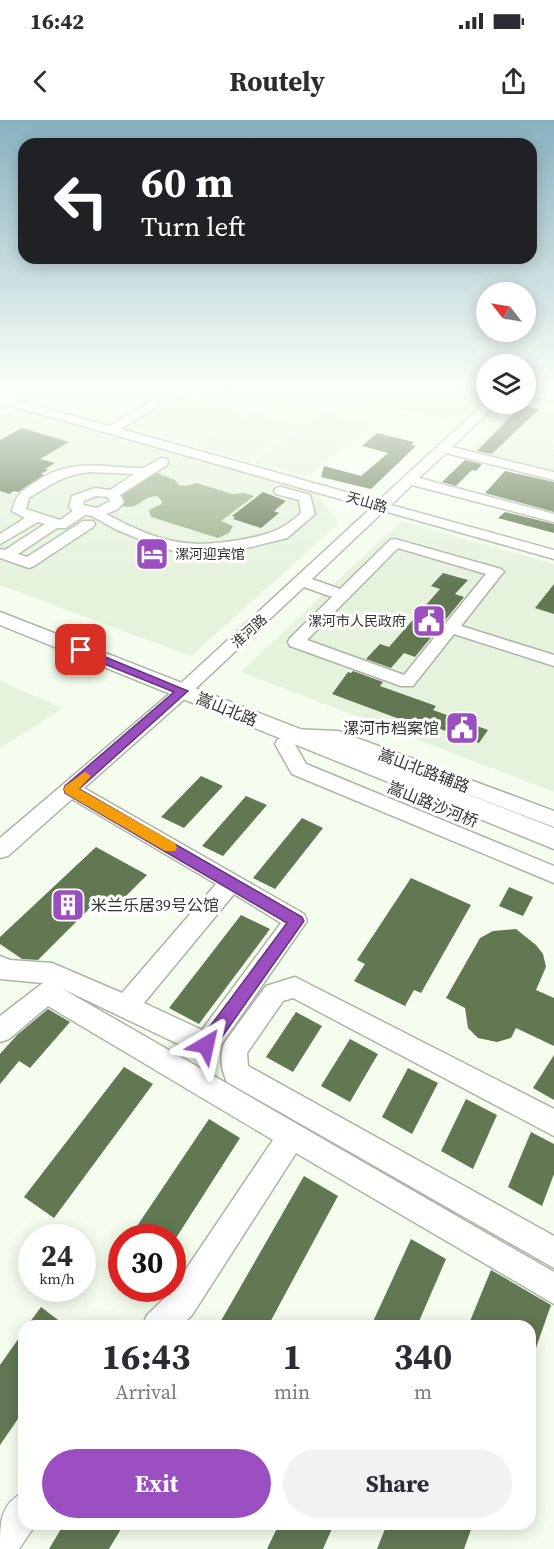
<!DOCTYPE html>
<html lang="en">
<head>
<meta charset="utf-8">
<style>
	body { margin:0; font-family:"Source Serif 4","Noto Sans SC",serif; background:#f2f2f3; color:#2b2b33; height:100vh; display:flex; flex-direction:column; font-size:22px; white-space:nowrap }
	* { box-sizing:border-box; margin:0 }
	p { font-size:20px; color:#7c7c81 }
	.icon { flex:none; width:33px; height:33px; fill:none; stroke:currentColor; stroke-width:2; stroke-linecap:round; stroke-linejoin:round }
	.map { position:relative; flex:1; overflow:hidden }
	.details { position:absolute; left:18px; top:1200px; width:518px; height:210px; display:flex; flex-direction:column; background:#fff; border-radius:18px; box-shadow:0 3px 15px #0003 }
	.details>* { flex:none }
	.hud { position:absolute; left:18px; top:18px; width:519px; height:126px; border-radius:18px; box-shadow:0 3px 15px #0003; background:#202124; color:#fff; overflow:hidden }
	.needle { width:39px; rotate:301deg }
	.tools { position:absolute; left:476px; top:162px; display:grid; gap:12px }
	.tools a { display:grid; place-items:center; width:60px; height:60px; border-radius:50%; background:#fff; box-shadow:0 3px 15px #0003; font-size:30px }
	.speed { position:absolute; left:18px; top:1104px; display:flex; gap:12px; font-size:30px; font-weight:700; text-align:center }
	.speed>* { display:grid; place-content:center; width:78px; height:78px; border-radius:50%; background:#fff; box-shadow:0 3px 15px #0003; line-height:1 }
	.speed small { font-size:15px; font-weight:400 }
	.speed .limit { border:9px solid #d22; background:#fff; color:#111 }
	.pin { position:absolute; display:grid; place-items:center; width:51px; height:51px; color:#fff; margin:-26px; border-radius:12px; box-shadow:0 3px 9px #0006 }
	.me { position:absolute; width:66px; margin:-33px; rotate:36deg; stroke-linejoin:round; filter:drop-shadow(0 0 4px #0008) }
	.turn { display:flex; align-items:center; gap:21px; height:126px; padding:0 24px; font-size:27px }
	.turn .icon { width:78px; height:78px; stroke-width:2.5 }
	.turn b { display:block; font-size:42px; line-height:51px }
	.eta { display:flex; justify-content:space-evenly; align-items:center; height:102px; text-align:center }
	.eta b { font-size:36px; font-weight:700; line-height:42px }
	.action { display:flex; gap:12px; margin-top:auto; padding:12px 24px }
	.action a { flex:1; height:69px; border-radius:36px; background:#9a4ebf; color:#fff; font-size:24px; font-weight:700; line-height:69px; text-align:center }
	.action a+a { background:#f2f2f3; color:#2b2b33 }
	.status { display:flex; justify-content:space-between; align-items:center; height:42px; padding:0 30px; background:#fff; direction:ltr }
	.status svg { height:16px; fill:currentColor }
	header { display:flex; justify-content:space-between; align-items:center; height:78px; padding:0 24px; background:#fff; font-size:27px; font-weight:700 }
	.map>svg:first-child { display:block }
	.built { fill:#e5f2dc }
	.water { fill:#95ad85 }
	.building { fill:#627853 }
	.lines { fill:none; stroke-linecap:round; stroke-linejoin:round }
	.minor-casing { stroke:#abb4a6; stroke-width:3 }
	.major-casing { stroke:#abb4a6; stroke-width:3 }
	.minor { fill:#fff; fill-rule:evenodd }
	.major { fill:#fff; fill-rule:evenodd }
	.route { fill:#9a4ebf; stroke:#64337c; stroke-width:1.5 }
	.slow { fill:#f59e0b }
	.labels { text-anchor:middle; stroke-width:6; stroke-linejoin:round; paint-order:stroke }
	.far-street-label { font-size:14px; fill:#333630; stroke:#fff }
	.far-poi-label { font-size:14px; fill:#333630; stroke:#fff; text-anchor:start }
	.street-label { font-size:16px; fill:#333630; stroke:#fff }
	.poi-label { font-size:16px; fill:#333630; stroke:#fff; text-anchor:end }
</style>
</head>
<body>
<div class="status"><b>16:42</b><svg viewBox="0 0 49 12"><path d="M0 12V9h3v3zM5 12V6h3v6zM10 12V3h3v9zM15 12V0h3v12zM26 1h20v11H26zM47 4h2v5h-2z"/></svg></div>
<header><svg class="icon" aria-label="back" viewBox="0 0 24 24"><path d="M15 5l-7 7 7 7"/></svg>Routely<svg class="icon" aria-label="share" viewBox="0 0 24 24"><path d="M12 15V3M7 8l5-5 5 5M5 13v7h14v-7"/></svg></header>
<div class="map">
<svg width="554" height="1429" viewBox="0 0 554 1429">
	<rect width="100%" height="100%" fill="#f5feee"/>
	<g class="built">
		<polygon points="205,264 307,264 278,284"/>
		<polygon points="396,264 448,264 474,270 483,277 454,303 372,283"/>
		<polygon points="180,275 245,292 194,325 126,306"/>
		<polygon points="519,284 554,291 554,352 469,331"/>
		<polygon points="19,292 317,374 339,403 191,536 0,465 0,294"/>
		<polygon points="248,292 300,305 250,341 195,326"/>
		<polygon points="321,292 372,305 307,357 253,342"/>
		<polygon points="401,401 554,444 554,672 241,552"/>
		<polygon points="0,561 63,588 0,628"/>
	</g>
	<path class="water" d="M 155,352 L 175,360 L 179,365 L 186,366 L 197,363 L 232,374 L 244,373 L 254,376 L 221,401 L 233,406 L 229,413 L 218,418 L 151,397 L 149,390 L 162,384 L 162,381 L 157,376 C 139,377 140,392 118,385 L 120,375 Z"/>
	<g class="building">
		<polygon points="522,285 539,289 492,334 477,331"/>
		<polygon points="22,308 69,322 40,339 55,343 45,349 48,350 41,354 44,355 18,372 14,371 9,374 0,371 0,320"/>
		<polygon points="377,313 414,322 411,325 416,326 371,369 321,357 324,346 361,356 388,333 362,326"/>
		<polygon points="465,340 482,344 476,351 472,350 456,366 442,362"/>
		<polygon points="505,351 554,362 554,392 485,373"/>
		<polygon points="263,372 286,381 274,391 279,393 261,408 233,399 235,397 232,396"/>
		<polygon points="505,392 554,404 554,413 498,398"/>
		<polygon points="443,453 468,460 455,474 464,477 415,537 404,533 391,548 366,539 380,524 389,527 440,469 431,466"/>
		<polygon points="554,464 554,494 535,488 543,478"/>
		<polygon points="353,551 383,562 380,566 436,586 433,590 488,610 479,623 424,603 421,607 332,574 348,552 351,553"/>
		<polygon points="201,656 223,666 184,708 161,697"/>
		<polygon points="246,676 267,685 223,736 202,726"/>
		<polygon points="302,698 323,708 275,769 253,758"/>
		<polygon points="96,727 147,755 115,787 100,778 38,840 22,839 0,824 0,817"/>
		<polygon points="411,758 471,785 421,873 414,870 405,886 354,861 365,844 357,840"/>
		<polygon points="509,767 533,777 523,796 499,786"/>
		<polygon points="241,795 270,809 199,904 169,888"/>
		<polygon points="516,809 536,825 543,834 546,847 536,870 554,878 554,926 516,908 511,918 497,922 478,918 468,908 465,888 446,878 480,818 493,811"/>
		<polygon points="48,889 70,902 30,948 19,941 0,964 0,934 17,915"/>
		<polygon points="296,892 322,906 293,952 266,937"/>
		<polygon points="350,919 378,934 350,982 321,966"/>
		<polygon points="554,935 554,980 533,968"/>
		<polygon points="124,947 153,964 54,1098 24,1077"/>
		<polygon points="408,948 438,963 412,1014 382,997"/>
		<polygon points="466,979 497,995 473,1049 441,1031"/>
		<polygon points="209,999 240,1018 176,1118 129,1118"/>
		<polygon points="531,1012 554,1024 554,1054 542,1086 508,1067"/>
		<polygon points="304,1056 338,1076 268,1206 218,1206"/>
		<polygon points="411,1119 446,1139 417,1206 371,1206"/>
		<polygon points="491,1150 551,1185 531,1242 530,1206 468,1206"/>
		<polygon points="41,1187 66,1206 27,1206"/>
		<polygon points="24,1211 24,1290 0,1325 0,1245"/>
		<polygon points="64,1404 124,1404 109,1429 49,1429"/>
		<polygon points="279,1404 334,1404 323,1429 267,1429"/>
		<polygon points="387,1404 473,1404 464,1429 377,1429"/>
	</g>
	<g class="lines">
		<defs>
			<g id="minor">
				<path d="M 30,264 L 44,264 L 17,280 L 109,306 L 181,264 L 195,264 L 121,309 L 378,381 L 486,282 L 496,284 L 452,327 L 554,352 L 554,360 L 446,333 L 419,358 L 554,394 L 554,402 L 412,365 L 391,385 L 554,430 L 554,439 L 384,391 L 312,459 L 340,469 L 390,420 L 395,419 L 501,449 L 504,452 L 501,455 L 461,506 L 554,535 L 554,546 L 454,514 L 413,566 L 401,566 L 290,526 L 288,522 L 290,518 L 332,477 L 304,467 L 179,584 L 84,668 L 304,794 L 307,801 L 215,933 L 206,937 L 197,933 L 61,868 L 554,1152 L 554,1184 L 296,1033 L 192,1195 L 181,1206 L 142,1206 L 147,1195 L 170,1173 L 273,1020 L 48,886 L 9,919 L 0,922 L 0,896 L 43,863 L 0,859 L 0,836 L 10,840 L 52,843 L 122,873 L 216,764 L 72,679 L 8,736 L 0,738 L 0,718 L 167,576 L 371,388 L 8,285 L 0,287 L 0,276 L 6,277 ZM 398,428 L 486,454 L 404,555 L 307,520 ZM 234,774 L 281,803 L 202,910 L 144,883 Z"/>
				<polygon points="471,264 486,264 486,270"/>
				<polygon points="525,269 554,275 554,281 525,275"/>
				<path d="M 162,338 L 167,339 L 168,342 L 167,345 L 120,375 L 124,382 L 118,389 L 106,394 C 156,420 183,430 239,420 C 267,415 280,412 301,393 L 299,380 L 276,374 L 274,371 L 276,368 L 281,367 L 310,375 L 315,394 L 287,418 L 251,427 L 198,435 L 180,433 L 151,424 L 115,409 L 92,396 L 85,395 L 66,408 L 57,408 L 18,434 L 27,437 L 83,401 L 93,401 L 95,404 L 93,407 L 34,446 L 29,448 L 0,438 L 0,429 L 5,430 L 45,404 L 38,402 L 0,424 L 0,414 L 25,398 L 12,391 C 17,372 22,371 37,361 C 73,337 103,348 141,348 C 148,348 155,340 162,338 ZM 89,352 L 134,354 L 110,370 L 95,368 L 72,376 L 69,387 L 73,391 L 60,400 L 26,389 L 29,378 C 50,365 64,355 89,352 ZM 96,376 L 108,377 L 110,381 L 97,388 L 83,385 L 84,381 Z"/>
				<polygon points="292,609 338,611 554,691 554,707 329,621 293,621 306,644 554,746 554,763 292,654 275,624 278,619 284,618 283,615 285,611"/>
				<path d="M 295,857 L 554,989 L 554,1016 L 293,878 L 283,881 L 247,933 L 248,946 L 554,1116 L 554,1148 L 227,962 C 221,949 219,934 225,922 L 266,866 Z"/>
				<path d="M 24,1372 L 24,1404 L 36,1404 L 19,1429 L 0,1429 C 0,1402 0,1384 24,1372 Z"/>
			</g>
			<g id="major">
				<polygon points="17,264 35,264 0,283 0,273"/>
				<polygon points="0,492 554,708 554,729 0,505"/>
			</g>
		</defs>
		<use href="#minor" class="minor-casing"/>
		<use href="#major" class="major-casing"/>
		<use href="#minor" class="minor"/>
		<use href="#major" class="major"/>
	</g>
	<linearGradient id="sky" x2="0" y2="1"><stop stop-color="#87b1c0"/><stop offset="0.57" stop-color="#fafff7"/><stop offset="1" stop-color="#fafff7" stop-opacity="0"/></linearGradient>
	<rect width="554" height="464" fill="url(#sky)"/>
	<polygon class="route" points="81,527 188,571 79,669 302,797 304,801 212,931 206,933 200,931 197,925 200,920 287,803 65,673 64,669 65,666 174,572 77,533 76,530"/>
	<polygon class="slow" points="85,652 91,656 79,669 175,723 177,727 175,731 165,731 65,673 64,669 65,666"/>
	<defs>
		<symbol id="hotel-square" viewBox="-11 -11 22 22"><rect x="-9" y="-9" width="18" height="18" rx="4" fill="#9a4ebf" stroke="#fff"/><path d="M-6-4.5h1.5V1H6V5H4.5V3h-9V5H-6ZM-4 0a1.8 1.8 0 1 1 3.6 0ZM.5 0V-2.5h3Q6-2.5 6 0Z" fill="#fff"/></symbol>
		<symbol id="civic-square" viewBox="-11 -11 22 22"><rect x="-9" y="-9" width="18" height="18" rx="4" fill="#9a4ebf" stroke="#fff"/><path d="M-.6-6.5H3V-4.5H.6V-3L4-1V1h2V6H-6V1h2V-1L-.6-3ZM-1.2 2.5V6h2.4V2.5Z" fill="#fff"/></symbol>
		<symbol id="building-square" viewBox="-11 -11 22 22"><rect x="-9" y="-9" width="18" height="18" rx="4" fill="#9a4ebf" stroke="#fff"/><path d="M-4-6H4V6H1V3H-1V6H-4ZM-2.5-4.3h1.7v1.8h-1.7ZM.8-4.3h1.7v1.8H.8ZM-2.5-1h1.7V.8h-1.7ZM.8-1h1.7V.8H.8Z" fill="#fff"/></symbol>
	</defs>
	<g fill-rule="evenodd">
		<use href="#hotel-square" x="133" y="415" width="38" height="38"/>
		<use href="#civic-square" x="410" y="482" width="38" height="38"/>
		<use href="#civic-square" x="443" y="589" width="38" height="38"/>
		<use href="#building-square" x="49" y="766" width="38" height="38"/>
	</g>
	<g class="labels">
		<g class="far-street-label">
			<text transform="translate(367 382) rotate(16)" y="5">天山路</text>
			<text transform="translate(249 511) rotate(-42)" y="5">淮河路</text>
		</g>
		<g class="far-poi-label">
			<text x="175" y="439">漯河迎宾馆</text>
			<text x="406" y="506" text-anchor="end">漯河市人民政府</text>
		</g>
		<g class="street-label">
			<text transform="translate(227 589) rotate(22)" y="6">嵩山北路</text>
			<text transform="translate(424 650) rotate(21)" y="6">嵩山北路辅路</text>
			<text transform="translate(433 684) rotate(22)" y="6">嵩山路沙河桥</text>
		</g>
		<g class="poi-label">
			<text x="439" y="614">漯河市档案馆</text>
			<text x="91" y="791" text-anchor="start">米兰乐居39号公馆</text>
		</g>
	</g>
</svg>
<div class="tools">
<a><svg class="needle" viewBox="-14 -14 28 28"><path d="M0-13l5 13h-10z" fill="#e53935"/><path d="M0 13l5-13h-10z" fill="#7c7c81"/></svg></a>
<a><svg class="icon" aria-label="layers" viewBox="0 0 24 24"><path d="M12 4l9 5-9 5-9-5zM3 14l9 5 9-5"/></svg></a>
</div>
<div class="speed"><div>24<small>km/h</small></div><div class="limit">30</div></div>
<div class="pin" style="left:81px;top:530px;background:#d93025"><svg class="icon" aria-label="arrive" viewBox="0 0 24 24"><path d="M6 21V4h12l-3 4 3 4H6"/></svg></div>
<svg class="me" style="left:206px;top:925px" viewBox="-20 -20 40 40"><path d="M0-17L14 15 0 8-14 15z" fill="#9a4ebf" stroke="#fff" stroke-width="4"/></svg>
<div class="hud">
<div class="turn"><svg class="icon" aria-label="left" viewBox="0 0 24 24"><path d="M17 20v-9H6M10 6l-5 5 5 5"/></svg><div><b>60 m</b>Turn left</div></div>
</div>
<section class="details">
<div class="eta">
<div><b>16:43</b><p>Arrival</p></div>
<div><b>1</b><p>min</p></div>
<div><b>340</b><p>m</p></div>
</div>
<div class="action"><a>Exit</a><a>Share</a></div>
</section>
</div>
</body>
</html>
